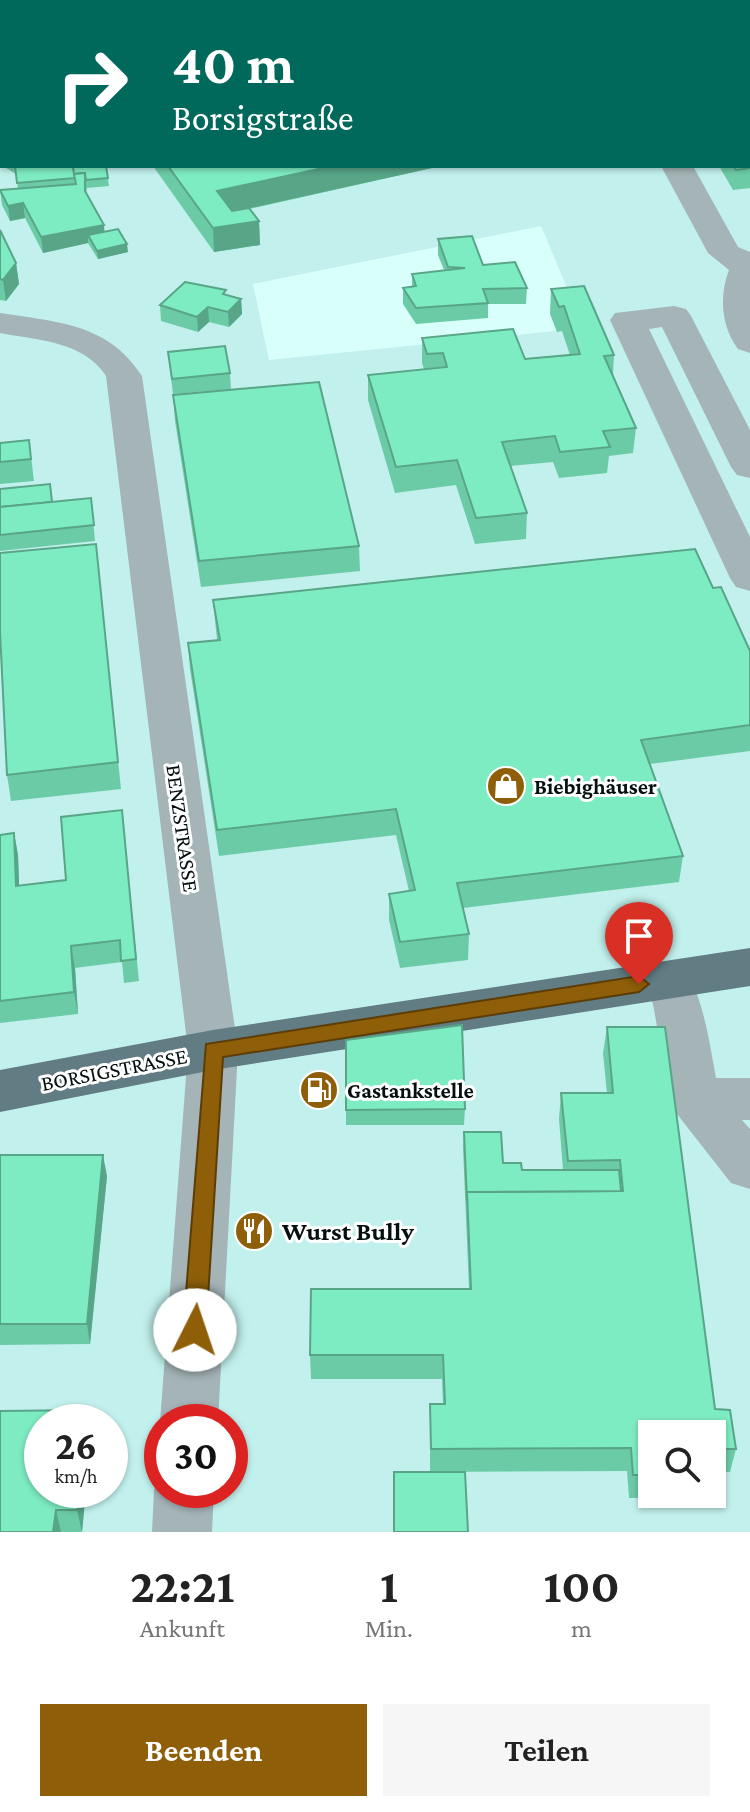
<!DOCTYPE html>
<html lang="de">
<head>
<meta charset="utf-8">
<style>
	body { margin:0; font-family:"Crimson Pro",serif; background:#f6f6f6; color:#222; height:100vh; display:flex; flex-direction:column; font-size:30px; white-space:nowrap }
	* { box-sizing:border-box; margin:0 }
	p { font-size:26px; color:#767676 }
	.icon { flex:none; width:44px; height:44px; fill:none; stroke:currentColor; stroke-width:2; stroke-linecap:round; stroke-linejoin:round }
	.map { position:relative; height:1532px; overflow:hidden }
	.sheet { display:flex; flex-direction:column; background:#fff; flex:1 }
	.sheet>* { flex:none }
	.top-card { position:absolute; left:0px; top:0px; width:750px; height:168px; box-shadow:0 2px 6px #0004; background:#00695c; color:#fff; overflow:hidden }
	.buttons { position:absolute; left:638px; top:1420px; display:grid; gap:16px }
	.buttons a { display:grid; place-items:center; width:88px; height:88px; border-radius:0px; background:#fff; box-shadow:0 2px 6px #0004; font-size:40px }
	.speed { position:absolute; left:24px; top:1404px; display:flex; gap:16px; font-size:40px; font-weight:700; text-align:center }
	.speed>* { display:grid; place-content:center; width:104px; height:104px; border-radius:50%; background:#fff; box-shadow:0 2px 6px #0004; line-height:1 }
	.speed small { font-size:20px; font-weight:400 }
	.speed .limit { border:12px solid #d22; background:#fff; color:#111 }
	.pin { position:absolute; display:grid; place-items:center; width:68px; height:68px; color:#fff; margin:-82px -34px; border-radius:50% 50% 50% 0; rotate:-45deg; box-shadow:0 0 8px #0007 }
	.pin .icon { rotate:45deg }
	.me { position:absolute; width:88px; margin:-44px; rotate:4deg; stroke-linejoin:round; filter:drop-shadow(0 0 6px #0008) }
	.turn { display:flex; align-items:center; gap:28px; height:168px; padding:0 40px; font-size:36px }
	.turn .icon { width:104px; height:104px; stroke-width:2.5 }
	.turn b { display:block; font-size:56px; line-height:68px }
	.eta { display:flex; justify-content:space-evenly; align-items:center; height:136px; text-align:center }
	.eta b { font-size:48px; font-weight:700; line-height:56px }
	.cta { display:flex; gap:16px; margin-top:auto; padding:16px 40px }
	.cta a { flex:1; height:92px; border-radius:0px; background:#8e5e09; color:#fff; font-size:32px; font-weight:700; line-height:92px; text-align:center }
	.cta a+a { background:#f6f6f6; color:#222 }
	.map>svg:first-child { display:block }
	.built { fill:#c2f1ed; fill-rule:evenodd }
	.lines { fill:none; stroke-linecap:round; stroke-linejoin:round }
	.minor { fill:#a4b4b7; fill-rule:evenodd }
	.major { fill:#617c82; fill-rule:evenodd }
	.wall { fill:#6ccba7 }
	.shaded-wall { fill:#58a588 }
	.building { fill:#7eecc2; stroke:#58a588; stroke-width:2 }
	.route { fill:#8e5e09; stroke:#5c3d06; stroke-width:2 }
	.labels { text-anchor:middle; stroke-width:6; stroke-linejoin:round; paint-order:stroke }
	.poi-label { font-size:22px; font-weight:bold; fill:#04100f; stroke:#fff; text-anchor:start }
	.street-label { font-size:22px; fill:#04100f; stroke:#fff }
	.near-poi-label { font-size:26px; font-weight:bold; fill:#04100f; stroke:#fff; text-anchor:start }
</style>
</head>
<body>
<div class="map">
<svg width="750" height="1532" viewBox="0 0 750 1532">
	<rect width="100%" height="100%" fill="#d9fffb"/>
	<path class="built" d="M 426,0 L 750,0 L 750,1532 L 0,1532 L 0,120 L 2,166 L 748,166 L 748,2 ZM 541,226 L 584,328 L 269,360 L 253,284 ZM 42,1422 L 110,1422 L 110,1490 L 42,1490 ZM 162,1422 L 230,1422 L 230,1490 L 162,1490 ZM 652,1434 L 712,1434 L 712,1494 L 652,1494 Z"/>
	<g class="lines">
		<g class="minor">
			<rect x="579" y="0" width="28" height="2"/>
			<rect x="0" y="23" width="2" height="18"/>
			<path d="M 661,166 L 693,166 L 738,247 L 750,252 L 750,353 L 738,349 C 721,326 719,296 729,270 L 708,253 Z"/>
			<polygon points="674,306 686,309 691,316 750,430 750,478 737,475 731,467 662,327 649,329 750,537 750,591 736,587 730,578 610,320 615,313"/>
			<path d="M 0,313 C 57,322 108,323 142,376 L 238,1050 L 218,1422 L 162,1422 L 162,1426 L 160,1422 L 188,1050 L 106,376 C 84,341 36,340 0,333 Z"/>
			<path d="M 668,961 L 685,967 C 704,1002 709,1040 716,1078 L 750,1078 L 750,1120 L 742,1120 L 750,1129 L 750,1189 L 731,1183 L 677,1114 L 670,1099 L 653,1004 L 644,980 L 651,967 Z"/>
			<polygon points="162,1473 162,1490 214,1490 212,1532 152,1532 154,1490"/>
		</g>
		<polygon class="major" points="750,948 750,986 213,1070 0,1112 0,1070 213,1030"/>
	</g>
	<g class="wall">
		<polygon points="625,0 726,0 727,2 627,2"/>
		<polygon points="750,38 750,188 733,190 719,166 748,166"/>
		<polygon points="2,111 2,166 0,164 0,112"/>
		<polygon points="3,166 106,166 109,186 87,188 86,194 105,232 128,252 98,259 88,243 43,253 25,218 10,221 2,205 0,190 18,189 16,174"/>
		<polygon points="153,166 441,166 249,209 259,221 260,245 214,252"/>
		<polygon points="0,230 16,263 19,284 6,301 0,300"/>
		<polygon points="438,239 527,288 526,304 488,304 488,318 416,324 403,304 403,288 412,287 412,274 444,270 438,255"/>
		<polygon points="551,289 614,355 613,375 636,428 633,453 609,456 607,473 559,478 553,462 510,466 527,513 526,539 475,544 456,485 395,493 368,400 368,375 424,369 422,363 422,338 525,359 570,355 562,331 557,332 550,314"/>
		<polygon points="226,295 241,299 242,314 229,327 209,322 198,332 161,321 160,305"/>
		<polygon points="168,352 230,373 231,389 173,394"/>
		<polygon points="173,395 359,546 360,571 201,587 175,421"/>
		<polygon points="29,440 34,481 0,484 0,443"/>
		<polygon points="0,489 52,502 91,498 95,541 0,551"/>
		<polygon points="96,544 121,789 11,801 7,775"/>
		<polygon points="713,588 750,651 750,751 650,764 683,856 679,882 463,908 469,934 468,960 400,968 389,920 389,894 409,891 396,835 219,856 190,669 188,643 217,640 213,600"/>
		<polygon points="122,810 139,981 124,983 122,962 75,968 78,1014 0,1023 0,835 14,833 18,855 19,886 66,880"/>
		<polygon points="607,1027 715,1409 736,1449 730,1472 712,1472 712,1434 652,1434 652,1479 648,1498 629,1498 627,1471 430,1472 430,1404 443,1404 442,1379 311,1379 310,1355 469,1289 463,1148 464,1132 503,1163 522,1170 563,1170 559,1119 561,1093 607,1093 603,1053"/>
		<polygon points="346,1040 465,1109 464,1125 346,1125"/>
		<polygon points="0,1155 107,1176 90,1344 0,1345"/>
		<polygon points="86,1410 89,1422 42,1422 42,1490 86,1490 82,1532 0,1532 0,1411"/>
	</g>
	<g class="shaded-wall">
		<polygon points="101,0 176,0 171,2 95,2"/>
		<polygon points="2,68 2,83 0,84 0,69"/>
		<polygon points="332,166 441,166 219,215 217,191"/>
		<polygon points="23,203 25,218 10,221 8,206"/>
		<polygon points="259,221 260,245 214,252 213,228"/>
		<polygon points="104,225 105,240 88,235 88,243 43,253 41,237"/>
		<polygon points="127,244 128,252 98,259 97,251"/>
		<polygon points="16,263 19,284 6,301 3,280"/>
		<polygon points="241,299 242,314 229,327 228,312"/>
		<polygon points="208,307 209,322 198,332 197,317"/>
		<polygon points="14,833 18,855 20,908 16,886"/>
		<polygon points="71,946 75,968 78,1014 74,992"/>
		<polygon points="103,1155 107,1176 90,1344 87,1324"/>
		<polygon points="79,1490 86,1490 82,1532 77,1510"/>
		<polygon points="56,1510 61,1532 53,1532"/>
	</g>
	<g class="building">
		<polygon points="36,0 101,0 95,2 40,2"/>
		<polygon points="254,0 312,0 313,2 254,2"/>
		<polygon points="638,0 726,0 727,2 639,2"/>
		<polygon points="748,34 750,38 750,168 736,170 734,166 748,166"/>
		<polygon points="2,44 2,68 0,69 0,45"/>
		<polygon points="2,111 2,147 0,146 0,112"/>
		<polygon points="15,166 73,166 75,178 17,183"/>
		<polygon points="73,166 106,166 108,178 86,180 85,173 74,174"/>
		<polygon points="168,166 332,166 217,191 232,211 249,208 259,221 213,228"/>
		<polygon points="85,173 85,191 104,225 41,237 23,203 8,206 0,190 76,184 74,174"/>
		<polygon points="118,229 127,244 97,251 88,235"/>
		<polygon points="0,230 16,263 3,280 0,279"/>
		<polygon points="472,236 483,265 515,262 527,288 483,289 488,303 416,308 403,288 416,286 412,274 465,268 448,267 438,239"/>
		<polygon points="185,282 226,290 223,294 241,299 228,312 208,307 197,317 160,305"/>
		<polygon points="584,286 614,355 604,356 636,428 603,431 610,447 560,452 555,436 502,442 527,513 476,518 457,460 396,467 368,375 447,367 443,353 427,354 422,338 513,329 525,359 580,354 564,306 559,307 551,289"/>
		<polygon points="225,346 230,373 172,379 168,352"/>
		<polygon points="319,382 359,546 199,561 173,395"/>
		<polygon points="29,440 31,459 0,462 0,443"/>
		<polygon points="50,484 52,502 0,507 0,489"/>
		<polygon points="91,498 94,525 0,535 0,507"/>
		<polygon points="96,544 118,762 7,775 0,632 0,553"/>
		<polygon points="695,549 713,588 721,587 750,651 750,725 641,740 683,856 457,883 469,934 400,942 389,894 415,890 396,809 217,830 188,643 220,640 213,600"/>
		<polygon points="122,810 136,959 121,961 120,940 71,946 74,992 0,1001 0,835 14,833 16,886 66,880 61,817"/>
		<polygon points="462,1025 465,1109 346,1110 346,1040"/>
		<polygon points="607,1027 665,1027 715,1409 730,1410 736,1449 712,1449 712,1434 652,1434 652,1449 650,1449 652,1475 633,1475 631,1448 431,1449 430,1404 445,1404 443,1355 310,1355 311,1289 471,1289 467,1192 623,1191 620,1160 568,1161 561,1093 613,1093"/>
		<polygon points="464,1132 501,1132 503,1163 521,1163 522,1170 619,1170 621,1191 467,1192 467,1201"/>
		<polygon points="0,1155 103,1155 87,1324 0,1324"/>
		<polygon points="86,1410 85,1422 42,1422 42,1490 79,1490 77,1510 56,1510 53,1532 0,1532 0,1411"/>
		<polygon points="394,1472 465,1472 468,1532 394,1532"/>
	</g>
	<polygon class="route" points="639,976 649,984 639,992 223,1057 206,1330 203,1337 195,1340 187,1337 183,1330 206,1044"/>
	<defs>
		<symbol id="shop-disc" viewBox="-11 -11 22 22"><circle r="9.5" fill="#8e5e09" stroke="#fff"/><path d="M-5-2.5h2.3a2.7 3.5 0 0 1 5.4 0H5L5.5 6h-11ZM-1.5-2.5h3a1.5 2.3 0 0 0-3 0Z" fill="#fff"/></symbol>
		<symbol id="fuel-disc" viewBox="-11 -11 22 22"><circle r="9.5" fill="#8e5e09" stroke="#fff"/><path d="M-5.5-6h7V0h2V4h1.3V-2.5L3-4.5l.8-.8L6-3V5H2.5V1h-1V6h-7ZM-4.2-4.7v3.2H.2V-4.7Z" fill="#fff"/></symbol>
		<symbol id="restaurant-disc" viewBox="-11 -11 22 22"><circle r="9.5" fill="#8e5e09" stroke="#fff"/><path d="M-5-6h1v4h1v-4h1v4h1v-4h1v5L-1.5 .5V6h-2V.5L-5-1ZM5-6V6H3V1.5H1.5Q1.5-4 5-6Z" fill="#fff"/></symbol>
	</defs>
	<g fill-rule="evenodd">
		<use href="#shop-disc" x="484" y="764" width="44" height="44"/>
		<use href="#fuel-disc" x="297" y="1068" width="44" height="44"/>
		<use href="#restaurant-disc" x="232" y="1209" width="44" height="44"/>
	</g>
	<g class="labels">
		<g class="poi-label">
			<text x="534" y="794">Biebighäuser</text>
			<text x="347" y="1098">Gastankstelle</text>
		</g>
		<g class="street-label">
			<text transform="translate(183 828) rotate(82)" y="8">BENZSTRASSE</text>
			<text transform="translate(114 1069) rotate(-11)" y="8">BORSIGSTRASSE</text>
		</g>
		<g class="near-poi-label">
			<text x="282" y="1240">Wurst Bully</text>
		</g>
	</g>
</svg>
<div class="buttons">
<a><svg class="icon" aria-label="search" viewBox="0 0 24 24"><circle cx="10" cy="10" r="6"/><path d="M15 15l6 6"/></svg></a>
</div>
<div class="speed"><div>26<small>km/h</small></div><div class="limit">30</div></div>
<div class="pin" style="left:639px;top:984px;background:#d93025"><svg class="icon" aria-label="arrive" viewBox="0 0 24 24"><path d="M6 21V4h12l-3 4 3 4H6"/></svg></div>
<svg class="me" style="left:195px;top:1330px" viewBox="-20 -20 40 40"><circle r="19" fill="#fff"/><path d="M0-13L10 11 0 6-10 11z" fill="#8e5e09"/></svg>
<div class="top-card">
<div class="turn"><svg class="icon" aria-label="right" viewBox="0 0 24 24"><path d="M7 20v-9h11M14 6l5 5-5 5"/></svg><div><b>40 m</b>Borsigstraße</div></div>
</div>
</div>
<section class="sheet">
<div class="eta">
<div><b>22:21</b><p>Ankunft</p></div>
<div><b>1</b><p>Min.</p></div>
<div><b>100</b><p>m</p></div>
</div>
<div class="cta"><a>Beenden</a><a>Teilen</a></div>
</section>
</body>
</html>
